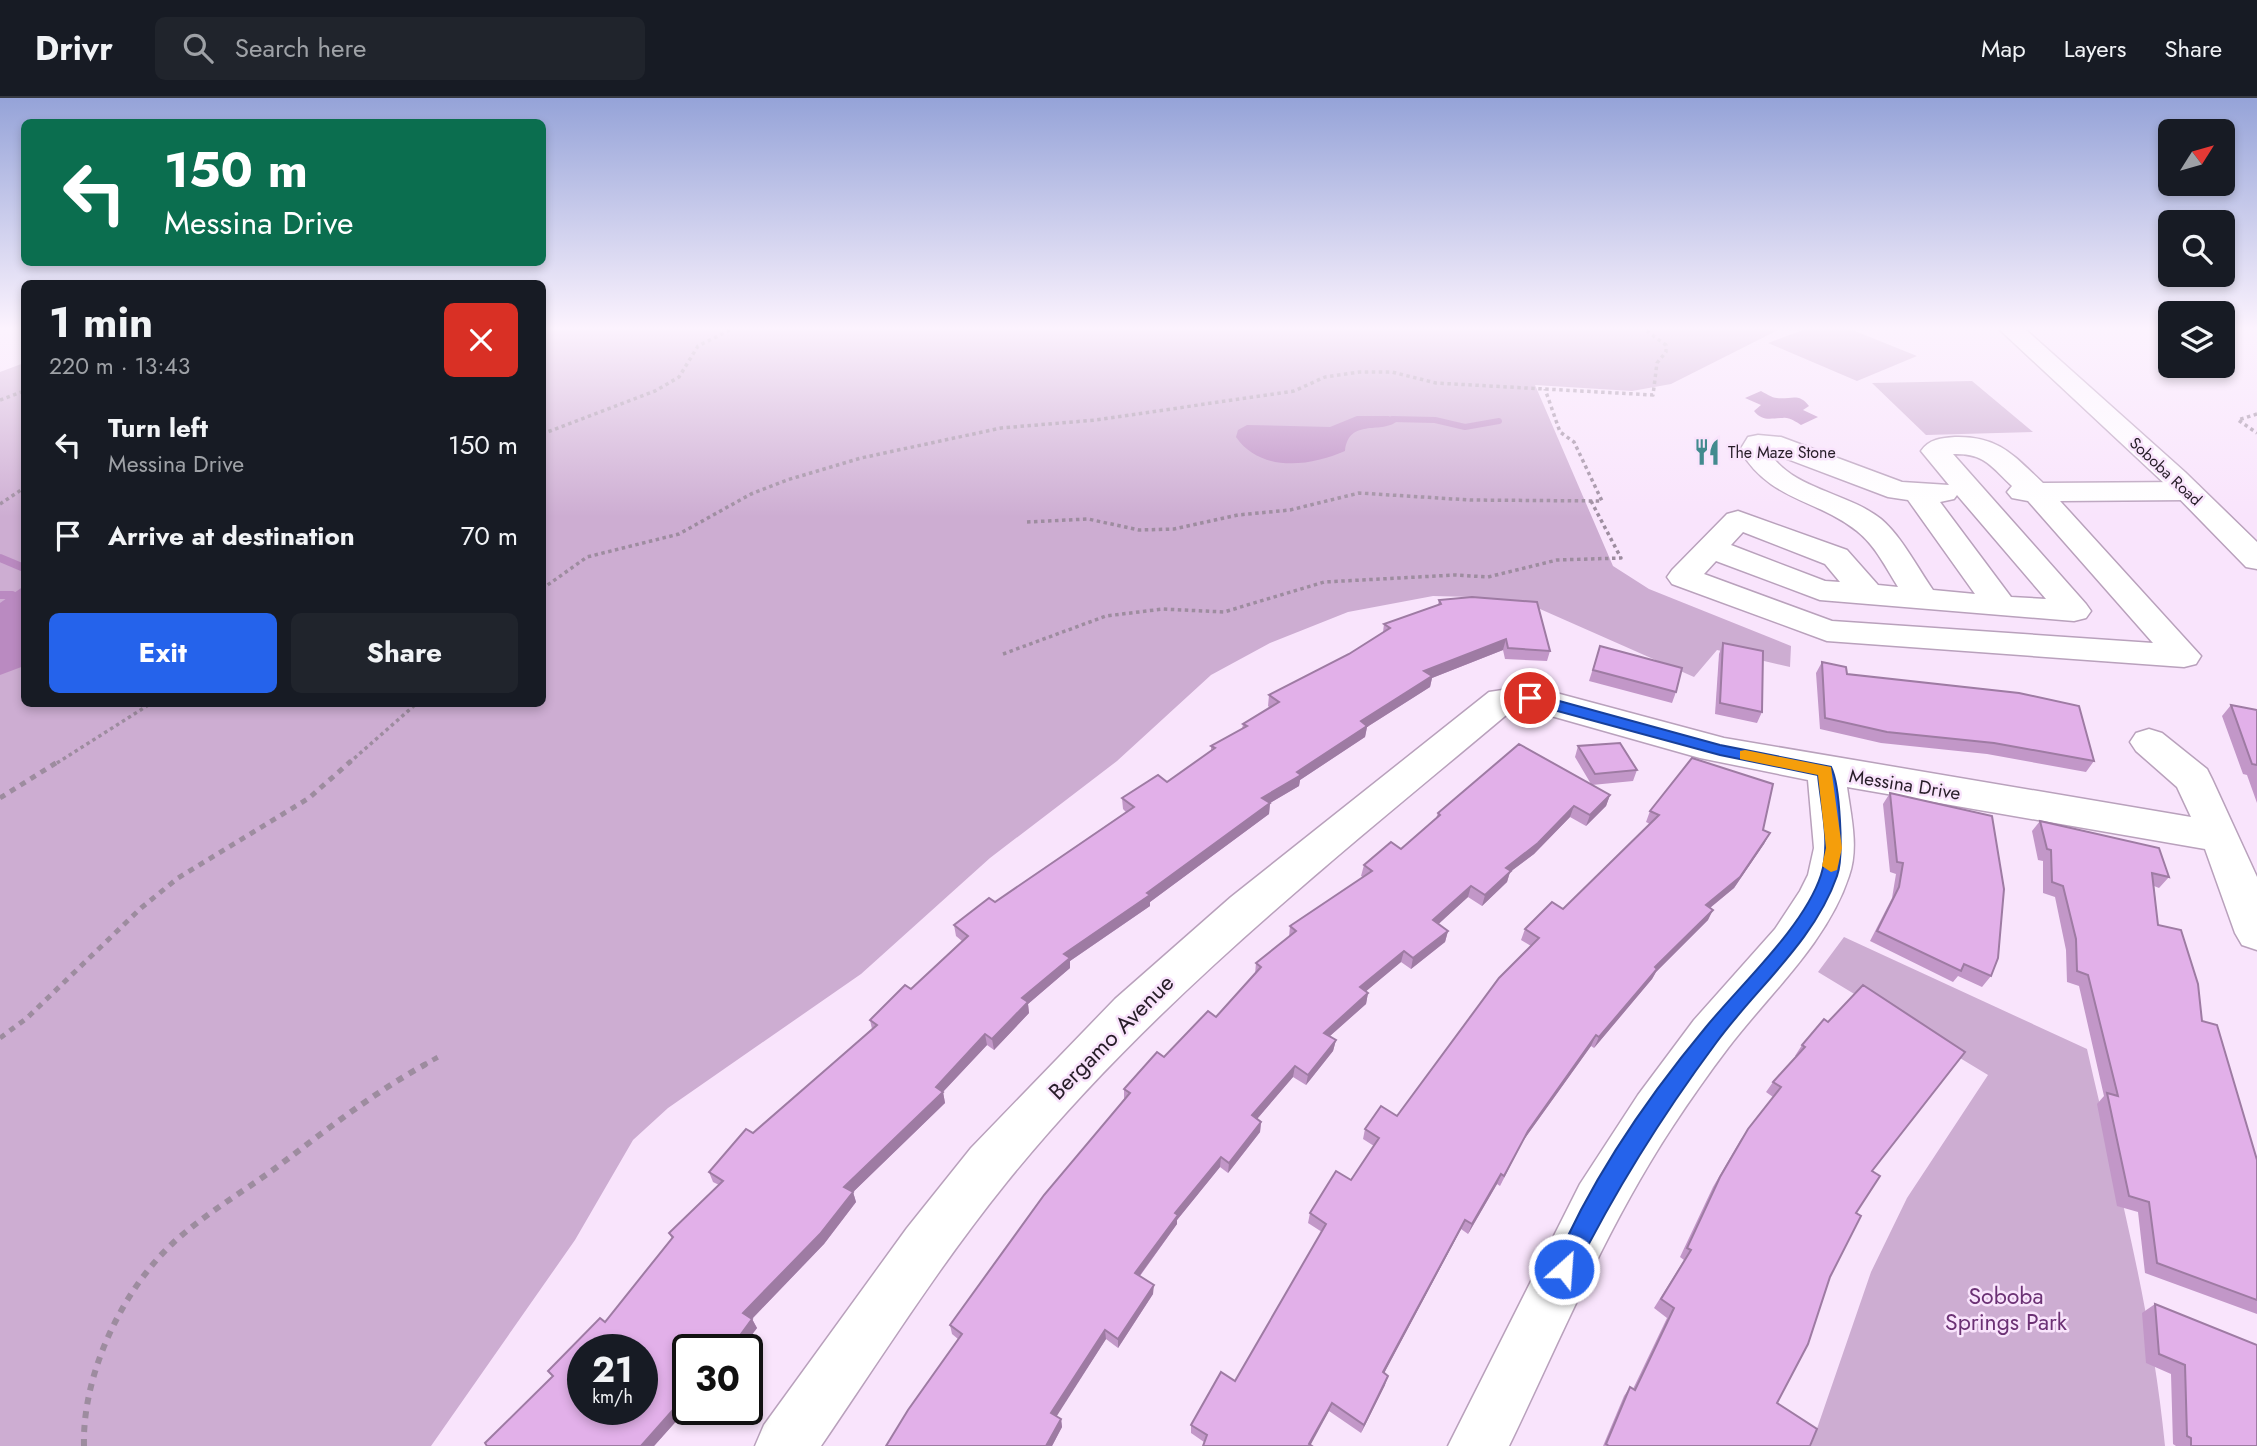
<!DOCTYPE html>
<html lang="en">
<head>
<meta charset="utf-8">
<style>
	body { margin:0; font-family:Jost,sans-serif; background:#20242c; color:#f1f3f6; height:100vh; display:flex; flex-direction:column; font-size:26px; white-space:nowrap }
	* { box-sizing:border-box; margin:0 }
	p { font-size:23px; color:#9ea1a6 }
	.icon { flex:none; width:38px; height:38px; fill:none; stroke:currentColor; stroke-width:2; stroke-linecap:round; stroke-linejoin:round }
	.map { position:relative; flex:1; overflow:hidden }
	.details { position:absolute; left:21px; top:182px; width:525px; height:427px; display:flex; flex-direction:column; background:#171b24; border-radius:10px; box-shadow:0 4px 10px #0003 }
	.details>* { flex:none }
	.guide { position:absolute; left:21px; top:21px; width:525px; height:147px; border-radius:10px; box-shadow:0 4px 10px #0003; background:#0b6e4f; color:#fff; overflow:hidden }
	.needle { width:46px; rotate:53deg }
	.fabs { position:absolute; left:2158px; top:21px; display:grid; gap:14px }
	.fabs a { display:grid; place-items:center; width:77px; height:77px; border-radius:10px; background:#171b24; box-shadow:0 4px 10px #0003; font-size:35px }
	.speed { position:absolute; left:567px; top:1236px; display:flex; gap:14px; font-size:35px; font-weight:700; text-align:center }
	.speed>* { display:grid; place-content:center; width:91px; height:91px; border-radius:50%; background:#171b24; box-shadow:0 4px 10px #0003; line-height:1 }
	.speed small { font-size:18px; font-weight:400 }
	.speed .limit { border:4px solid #111; border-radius:10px; background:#fff; color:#111 }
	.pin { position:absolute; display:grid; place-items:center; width:60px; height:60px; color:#fff; margin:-30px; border:4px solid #fff; border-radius:50%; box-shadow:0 2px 7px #0007 }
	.me { position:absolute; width:77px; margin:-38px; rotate:26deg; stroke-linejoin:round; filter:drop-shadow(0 0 5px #0008) }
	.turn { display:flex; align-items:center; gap:24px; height:147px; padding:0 28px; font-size:32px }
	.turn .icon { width:91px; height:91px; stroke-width:2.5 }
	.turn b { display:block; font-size:49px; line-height:60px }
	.round { display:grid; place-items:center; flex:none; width:74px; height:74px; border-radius:10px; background:#20242c }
	.overview { display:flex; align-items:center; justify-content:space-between; height:119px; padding:0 28px }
	h1 { font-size:42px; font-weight:700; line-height:52px }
	.action { display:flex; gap:14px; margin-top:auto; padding:14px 28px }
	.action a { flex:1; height:80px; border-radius:10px; background:#2563eb; color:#fff; font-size:28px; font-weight:700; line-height:80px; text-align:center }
	.action a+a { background:#20242c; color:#f1f3f6 }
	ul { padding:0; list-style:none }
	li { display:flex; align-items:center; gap:21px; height:91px; padding:0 28px }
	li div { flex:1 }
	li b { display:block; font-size:26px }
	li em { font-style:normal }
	header { display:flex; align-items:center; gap:42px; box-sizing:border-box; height:98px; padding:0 35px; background:#171b24; border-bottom:2px solid #363941 }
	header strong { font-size:33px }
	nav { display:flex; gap:38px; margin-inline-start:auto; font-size:24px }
	.search { width:490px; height:63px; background:#20242c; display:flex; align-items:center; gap:18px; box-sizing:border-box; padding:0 24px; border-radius:10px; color:#9ea1a6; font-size:26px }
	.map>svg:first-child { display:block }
	.green { fill:#cdadd2 }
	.water { fill:#ba8ac1 }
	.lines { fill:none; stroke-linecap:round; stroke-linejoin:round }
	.stream-far1 { stroke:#ba8ac1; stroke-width:6 }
	.stream { stroke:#ba8ac1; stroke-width:8 }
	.minor-casing { stroke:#b9a1bc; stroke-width:3 }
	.major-casing { stroke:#b9a1bc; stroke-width:3 }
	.path-far2 { stroke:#9d8c9f; stroke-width:3.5; stroke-dasharray:3.5 3.5; stroke-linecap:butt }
	.path-far1 { stroke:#9d8c9f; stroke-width:5; stroke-dasharray:6 6; stroke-linecap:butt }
	.path { stroke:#9d8c9f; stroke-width:6; stroke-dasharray:7 7; stroke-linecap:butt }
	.minor { fill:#fff; fill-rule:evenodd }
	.major { fill:#fff; fill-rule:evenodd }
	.wall { fill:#c297c8 }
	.shaded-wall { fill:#9e7ba3 }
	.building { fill:#e2b0e9; stroke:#9e7ba3; stroke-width:2; fill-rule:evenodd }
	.route { fill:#2563eb; stroke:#184099; stroke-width:2 }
	.slow { fill:#f59e0b }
	.labels { text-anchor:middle; stroke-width:5; stroke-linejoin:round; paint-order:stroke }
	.far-poi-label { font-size:16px; fill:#271d28; stroke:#f9e4fc; text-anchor:start }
	.far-street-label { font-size:16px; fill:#271d28; stroke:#f9e4fc }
	.street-label { font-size:19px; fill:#271d28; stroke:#f9e4fc }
	.near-street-label { font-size:23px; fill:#271d28; stroke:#f9e4fc }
	.near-park-label { font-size:23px; fill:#6b3174; stroke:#f9e4fc }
</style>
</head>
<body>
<header>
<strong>Drivr</strong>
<div class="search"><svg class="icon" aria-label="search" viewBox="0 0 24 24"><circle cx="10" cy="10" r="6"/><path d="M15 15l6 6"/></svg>Search here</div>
<nav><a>Map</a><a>Layers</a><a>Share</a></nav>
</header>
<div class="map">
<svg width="2257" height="1348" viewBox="0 0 2257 1348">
	<rect width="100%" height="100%" fill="#f9e4fc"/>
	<g class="green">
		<polygon points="543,231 1780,231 1671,286 1632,293 1535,287 1613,468 1649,491 1791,548 1790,569 1717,552 1694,579 1540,511 1473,499 1433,498 1348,514 1270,545 1211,577 1117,663 990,760 861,876 668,1010 633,1042 575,1142 431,1348 0,1348 0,274 24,265 24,606 542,606"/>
		<polygon points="1806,231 1850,231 1917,258 1857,283 1768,245"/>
		<polygon points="1972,283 2033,334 1926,337 1872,285"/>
		<path d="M 1844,839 L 2087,951 C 2117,1083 2152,1213 2165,1348 L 1811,1348 L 1871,1174 L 1907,1100 L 1988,977 L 1818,874 Z"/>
	</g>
	<g class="water">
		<path d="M 1761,293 C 1765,295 1772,300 1777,300 C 1790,302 1799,294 1809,308 L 1803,312 L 1818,319 L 1801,327 C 1796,324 1789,319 1783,320 C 1771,320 1763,324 1754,313 L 1761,307 L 1745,300 Z"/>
		<path d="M 1357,318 L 1389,318 L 1396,324 C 1380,336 1349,320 1345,353 C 1309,369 1260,374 1236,339 L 1238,332 L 1247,327 L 1330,329 Z"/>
		<polygon points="24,488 24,568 0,577 0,505"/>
	</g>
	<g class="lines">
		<polyline class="stream-far1" points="1392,321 1435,322 1465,329 1499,323"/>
		<g class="stream">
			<polyline points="0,460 24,470"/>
			<polyline points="0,497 12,497"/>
		</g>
		<defs>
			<g id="minor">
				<path d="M 1758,337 L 1781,339 L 1902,384 L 1949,387 L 1921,353 C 1929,341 1941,340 1955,339 C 1999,338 2013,357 2043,385 L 2188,384 L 2198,387 L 2203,393 L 2198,399 L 2188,402 L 2060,403 L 2201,558 L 2196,566 L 2184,569 L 1827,543 L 1672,486 L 1667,479 L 1672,472 L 1727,416 L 1738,413 L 1847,452 L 1878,487 L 1898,489 C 1886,470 1875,447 1857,433 C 1815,400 1770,403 1740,352 L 1748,339 ZM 1769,354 L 1888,399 L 1908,402 L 1975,496 L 1933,492 C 1917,469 1902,439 1881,421 C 1847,394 1793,392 1769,354 ZM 1953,356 C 1984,355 1991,368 2012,388 L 2007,394 L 2012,400 L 2028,403 L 2153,545 L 1832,523 L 1704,476 L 1716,463 L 1820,502 L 2074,523 L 2086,520 L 2091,513 L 2086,506 ZM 1957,397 L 2046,501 L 2011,499 L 1940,404 L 1954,401 ZM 1743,434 L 1825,466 L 1840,484 L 1825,483 L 1731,447 Z"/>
				<path d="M 1530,588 L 1724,640 L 2191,719 L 2177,689 L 2136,653 L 2130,644 L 2136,635 L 2149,631 L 2162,635 L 2207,671 L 2212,681 L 2257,779 L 2257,852 L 2242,847 L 2235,835 L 2205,751 L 1847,689 C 1851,718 1859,750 1849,778 C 1827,845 1770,895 1728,950 C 1709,975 1690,1002 1673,1028 C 1607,1128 1561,1240 1509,1348 L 1448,1348 L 1580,1086 L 1638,997 L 1694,922 L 1775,831 L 1800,793 L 1808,777 L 1814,750 L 1808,682 L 1700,660 L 1530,612 L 1511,613 C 1335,761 1152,904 1006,1085 C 939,1168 881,1260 821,1348 L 755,1348 L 764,1327 L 907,1130 L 971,1050 L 1115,901 L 1231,799 L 1489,594 Z"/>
			</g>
			<polygon id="major" points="1999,231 2025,231 2185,374 2257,444 2257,471 2246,469 2165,386"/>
		</defs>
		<use href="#minor" class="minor-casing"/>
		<use href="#major" class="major-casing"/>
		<g class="path-far2">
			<polyline points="0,302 24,293"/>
			<polyline points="2257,316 2238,322 2257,335"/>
			<polyline points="542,336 655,293 679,279 698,248 732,231"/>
			<polyline points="0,406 24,390"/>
			<polyline points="1027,424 1088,421 1139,432 1174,431 1238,417 1290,412 1359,395 1470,402 1602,403 1574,344 1560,334 1545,291"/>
			<polyline points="542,491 587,459 679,436 751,396 787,382 861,360 1001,330 1096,322 1294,293 1325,279 1359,274 1392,274 1436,285 1653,297 1657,265 1666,254 1666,247 1644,231"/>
			<polyline points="1003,556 1106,518 1163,511 1224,514 1324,484 1455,477 1488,479 1557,462 1621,460 1591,403"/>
			<polyline points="57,665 150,606"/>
			<polyline points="349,665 416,606"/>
		</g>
		<g class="path-far1">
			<polyline points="0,700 59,663"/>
			<polyline points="0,940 27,920 141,810 178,780 309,700 351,663"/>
			<polyline points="422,968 440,958"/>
		</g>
		<path class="path" d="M 84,1348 C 82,1277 122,1192 174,1144 C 206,1115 243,1094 277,1069 C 325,1033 373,995 426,966"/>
		<use href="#minor" class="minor"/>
		<use href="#major" class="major"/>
	</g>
	<g class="wall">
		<polygon points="1439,502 1550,553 1547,563 1505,561 1503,552 1432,580 1430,589 1367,629 1365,639 1300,682 1299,688 1270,705 1269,716 1150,804 1150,808 1070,863 1070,870 1028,906 1029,915 994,952 987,947 943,994 945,1005 853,1094 856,1104 824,1146 752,1221 757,1230 741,1251 688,1251 688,1310 654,1348 487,1348 553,1279 548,1273 605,1224 672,1141 669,1135 719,1087 713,1084 709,1074 872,931 870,922 911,891 962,843 956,838 954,827 995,804 1126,714 1123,711 1122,700 1167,684 1211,653 1211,648 1242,631 1243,626 1270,610 1268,608 1269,597 1349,556 1383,534 1384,526 1438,507"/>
		<polygon points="1723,545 1762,614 1757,625 1715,616 1719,556"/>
		<polygon points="1600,548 1676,594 1672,605 1589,583"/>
		<polygon points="1822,564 1847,576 2094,663 2086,674 1987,656 1881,645 1820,631 1816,575"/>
		<polygon points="2231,607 2257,612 2257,705 2247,677 2243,676 2222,618"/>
		<polygon points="1578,648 1637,672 1633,683 1592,687 1610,697 1606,708 1586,728 1570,719 1534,756 1510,774 1507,784 1482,808 1468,799 1438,826 1448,833 1445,844 1411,871 1401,864 1366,893 1368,895 1366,906 1330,938 1336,942 1333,953 1306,987 1293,979 1257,1021 1261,1024 1260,1034 1228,1075 1220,1069 1177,1122 1177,1126 1140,1178 1153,1196 1118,1250 1106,1241 1056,1318 1061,1321 1062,1329 1052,1348 886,1348 958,1241 952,1236 950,1227 1124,1001 1124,991 1164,959 1216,919 1255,876 1256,865 1289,839 1290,828 1363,779 1361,778 1364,767 1401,751 1436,720 1438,715 1591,686 1575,659"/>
		<polygon points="1890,695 1991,878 1982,889 1958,878 1953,884 1870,843 1892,800 1896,776 1890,774 1883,706"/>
		<polygon points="1650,713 1763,732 1770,735 1764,746 1734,790 1710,810 1708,822 1656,874 1652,881 1594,950 1591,948 1523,1043 1500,1088 1497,1086 1468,1136 1461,1131 1384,1275 1385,1287 1361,1335 1329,1313 1204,1344 1191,1335 1191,1327 1235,1283 1322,1134 1308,1125 1310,1115 1351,1082 1374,1048 1363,1041 1365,1031 1397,1018 1531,848 1521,842 1525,831 1563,811 1650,726 1646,724"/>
		<polygon points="2040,723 2169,779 2159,790 2154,788 2158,827 2202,923 2257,1062 2257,1216 2145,1175 2138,1114 2117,1108 2097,1006 2104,998 2079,888 2067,884 2066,852 2055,799 2043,795 2043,763 2038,762 2032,733"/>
		<polygon points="1824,921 1872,1073 1777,1305 1810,1348 1603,1348 1624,1298 1630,1289 1633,1291 1667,1220 1654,1210 1684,1162 1680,1159 1713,1089 1741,1041 1773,999 1766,994 1773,984 1796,958 1795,958 1802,947"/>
		<polygon points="2155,1206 2257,1348 2176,1348 2173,1346 2171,1276 2146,1265 2142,1215"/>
	</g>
	<g class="shaded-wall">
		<polygon points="1506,541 1503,552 1432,580 1430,589 1367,629 1365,639 1300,682 1299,688 1270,705 1269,716 1150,804 1150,808 1070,863 1070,870 1028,906 1029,915 994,952 992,941 1022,900 1064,856 1147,795 1262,700 1297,674 1424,573"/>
		<polygon points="1610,697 1606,708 1586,728 1590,717"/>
		<polygon points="1574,708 1570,719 1534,756 1510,774 1507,784 1482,808 1485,797 1506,770"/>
		<polygon points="1770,735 1764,746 1734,790 1700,818 1706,807"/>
		<polygon points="1471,788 1468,799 1431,833 1433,822"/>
		<polygon points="1713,812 1708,822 1656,874 1652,881 1594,950 1599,939 1655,869"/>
		<polygon points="1448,833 1445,844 1411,871 1413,860"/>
		<polygon points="1404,853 1401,864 1358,900 1360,889"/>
		<polygon points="1368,895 1366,906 1322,945 1324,935"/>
		<polygon points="985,936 987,947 939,998 943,994 945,1005 848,1099 844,1089"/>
		<polygon points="1596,937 1591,948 1523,1043 1500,1088 1528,1033"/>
		<polygon points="1336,942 1333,953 1306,987 1308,977"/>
		<polygon points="1295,968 1293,979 1251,1028 1252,1017"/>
		<polygon points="1261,1024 1260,1034 1228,1075 1229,1065"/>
		<polygon points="1221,1059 1220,1069 1177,1122 1177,1126 1135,1184 1135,1175 1175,1115"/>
		<polygon points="1501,1076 1497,1086 1468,1136 1472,1126"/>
		<polygon points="853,1094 856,1104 824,1146 748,1225 743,1215"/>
		<polygon points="1465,1122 1461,1131 1380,1283 1383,1274"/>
		<polygon points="1154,1187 1153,1196 1118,1250 1118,1241"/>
		<polygon points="752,1221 757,1230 741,1251 730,1251"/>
		<polygon points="1105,1232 1106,1241 1053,1324 1051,1315"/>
		<polygon points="1388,1278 1385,1287 1361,1335 1364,1327"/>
		<polygon points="688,1295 688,1310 654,1348 641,1348"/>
		<polygon points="1332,1305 1329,1313 1310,1348 1308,1348"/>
		<polygon points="1061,1321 1062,1329 1052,1348 1046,1348"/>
	</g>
	<g class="building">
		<path d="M 1472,499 L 1537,504 L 1550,553 L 1508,550 L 1506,541 L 1424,573 L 1432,578 L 1361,623 L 1367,628 L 1297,674 L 1301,677 L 1262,700 L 1270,705 L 1147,795 L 1150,797 L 1064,856 L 1070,860 L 1022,900 L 1028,904 L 992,941 L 985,936 L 936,989 L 943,994 L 844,1089 L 853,1094 L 820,1136 L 743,1215 L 752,1221 L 730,1251 L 688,1251 L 688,1295 L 641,1348 L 487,1348 L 485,1345 L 553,1278 L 548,1273 L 600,1220 L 605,1224 L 673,1139 L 669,1135 L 723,1083 L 709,1074 L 746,1031 L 753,1035 L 830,968 L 877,927 L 870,922 L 905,887 L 911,891 L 968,838 L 954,827 L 989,800 L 995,804 L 1134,709 L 1122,700 L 1158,677 L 1167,684 L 1215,650 L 1211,648 L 1247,628 L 1243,626 L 1279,604 L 1269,597 L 1349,556 L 1390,530 L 1384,526 L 1441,506 L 1439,502 ZM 583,1251 L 642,1251 L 642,1311 L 583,1311 Z"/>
		<polygon points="1723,545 1763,553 1762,614 1720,605"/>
		<polygon points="1600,548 1682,570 1676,594 1593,572"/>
		<polygon points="1822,564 1846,569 1847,576 2019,595 2079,608 2094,663 1994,645 1887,634 1825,620"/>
		<polygon points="2231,607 2257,612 2257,667 2252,666"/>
		<polygon points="1620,645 1637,672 1595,676 1578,648"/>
		<polygon points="1519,646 1610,697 1590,717 1574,708 1538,745 1506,770 1511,773 1485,797 1471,788 1433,822 1448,833 1413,860 1404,853 1360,889 1368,895 1324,935 1336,942 1308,977 1295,968 1252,1017 1261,1024 1229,1065 1221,1059 1175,1115 1178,1117 1135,1175 1154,1187 1118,1241 1105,1232 1051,1315 1061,1321 1046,1348 886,1348 908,1312 962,1236 950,1227 1044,1097 1130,995 1124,991 1157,954 1164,959 1208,913 1216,919 1261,869 1256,865 1296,833 1290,828 1372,773 1364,767 1391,744 1401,751 1440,717 1438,715"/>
		<polygon points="1692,660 1773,686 1763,732 1770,735 1740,779 1706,807 1713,812 1655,869 1657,871 1599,939 1596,937 1528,1033 1504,1078 1501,1076 1472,1126 1465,1122 1383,1274 1388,1278 1364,1327 1332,1305 1309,1346 1312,1348 1203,1348 1207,1337 1191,1327 1221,1274 1235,1283 1326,1126 1310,1115 1336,1073 1351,1082 1379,1040 1365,1031 1381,1008 1397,1018 1499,880 1539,840 1525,831 1552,804 1563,811 1659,717 1650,713"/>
		<polygon points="1890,695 1992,718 2004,791 1998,860 1991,878 1964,866 1961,873 1877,833 1899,789 1903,765 1897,764"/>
		<polygon points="2040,723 2159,750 2169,779 2152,775 2158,827 2181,832 2198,886 2202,923 2217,927 2257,1062 2257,1202 2157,1165 2149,1104 2129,1098 2107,995 2118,998 2088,877 2077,873 2076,841 2063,788 2052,784 2051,752 2047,751"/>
		<polygon points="1863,887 1965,954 1872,1073 1880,1078 1856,1115 1861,1118 1830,1179 1808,1246 1777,1305 1817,1331 1810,1348 1609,1348 1606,1346 1630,1289 1635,1292 1674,1210 1661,1201 1691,1152 1687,1150 1720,1079 1748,1031 1781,989 1773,984 1805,949 1802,947 1824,921 1828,924"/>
		<polygon points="2155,1206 2257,1247 2257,1348 2191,1348 2191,1340 2187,1338 2185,1267 2159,1256"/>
	</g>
	<linearGradient id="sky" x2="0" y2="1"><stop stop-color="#95a3d8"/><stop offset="0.55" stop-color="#fcf3fe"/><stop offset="1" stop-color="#fcf3fe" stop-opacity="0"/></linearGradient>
	<rect width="2257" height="419" fill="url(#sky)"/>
	<path class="route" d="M 1530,595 L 1720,647 L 1831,669 C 1840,687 1844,759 1837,778 C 1814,844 1756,890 1716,945 C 1661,1019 1613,1096 1572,1179 L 1564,1183 L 1557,1179 L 1553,1171 C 1589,1085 1646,1001 1706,929 C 1741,886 1804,829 1821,777 C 1831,746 1821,709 1818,677 L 1720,657 L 1524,604 L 1522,600 Z"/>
	<polygon class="slow" points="1745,652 1831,669 1842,750 1837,772 1831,774 1822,768 1826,750 1818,677 1740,661 1740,653"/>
	<defs>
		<symbol id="restaurant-bare" viewBox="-9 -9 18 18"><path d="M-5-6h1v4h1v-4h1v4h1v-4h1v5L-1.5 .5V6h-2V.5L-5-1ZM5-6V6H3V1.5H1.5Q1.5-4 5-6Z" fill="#428a8e" stroke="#f9e4fc" stroke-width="2.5" paint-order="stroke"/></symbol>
	</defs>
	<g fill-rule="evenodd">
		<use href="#restaurant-bare" x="1688" y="335" width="38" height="38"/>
	</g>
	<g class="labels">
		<g class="far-poi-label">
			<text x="1728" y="360">The Maze Stone</text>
		</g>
		<g class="far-street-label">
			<text transform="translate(2166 373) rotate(43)" y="6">Soboba Road</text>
		</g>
		<g class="street-label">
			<text transform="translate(1905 686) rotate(9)" y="7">Messina Drive</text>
		</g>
		<g class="near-street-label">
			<text transform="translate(1111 939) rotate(-45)" y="8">Bergamo Avenue</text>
		</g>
		<g class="near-park-label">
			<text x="2006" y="1206">Soboba<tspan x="2006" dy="26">Springs Park</tspan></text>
		</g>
	</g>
</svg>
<div class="fabs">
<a><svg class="needle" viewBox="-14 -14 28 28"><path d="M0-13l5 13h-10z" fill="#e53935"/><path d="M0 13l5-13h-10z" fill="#9ea1a6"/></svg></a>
<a><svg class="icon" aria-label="search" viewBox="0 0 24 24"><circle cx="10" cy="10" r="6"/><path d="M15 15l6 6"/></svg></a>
<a><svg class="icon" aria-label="layers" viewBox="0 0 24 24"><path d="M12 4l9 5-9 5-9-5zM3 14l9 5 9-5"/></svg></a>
</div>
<div class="speed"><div>21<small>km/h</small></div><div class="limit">30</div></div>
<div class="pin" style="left:1530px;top:600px;background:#d93025"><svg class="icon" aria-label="arrive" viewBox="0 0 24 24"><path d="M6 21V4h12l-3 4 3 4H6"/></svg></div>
<svg class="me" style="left:1564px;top:1171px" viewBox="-20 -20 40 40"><circle r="17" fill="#2563eb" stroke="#fff" stroke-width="3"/><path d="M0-11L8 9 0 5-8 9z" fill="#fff"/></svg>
<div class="guide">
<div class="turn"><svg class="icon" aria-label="left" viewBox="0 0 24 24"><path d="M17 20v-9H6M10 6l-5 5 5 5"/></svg><div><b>150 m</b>Messina Drive</div></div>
</div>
<section class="details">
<div class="overview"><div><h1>1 min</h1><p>220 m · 13:43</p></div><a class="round" style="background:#d93025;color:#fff"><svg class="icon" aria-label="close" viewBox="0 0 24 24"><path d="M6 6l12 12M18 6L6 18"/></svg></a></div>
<ul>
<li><svg class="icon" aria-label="left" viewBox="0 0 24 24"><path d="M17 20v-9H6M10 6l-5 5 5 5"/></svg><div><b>Turn left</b><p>Messina Drive</p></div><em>150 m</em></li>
<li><svg class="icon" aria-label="arrive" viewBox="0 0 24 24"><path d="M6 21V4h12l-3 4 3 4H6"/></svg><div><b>Arrive at destination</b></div><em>70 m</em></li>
</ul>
<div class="action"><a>Exit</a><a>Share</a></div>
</section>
</div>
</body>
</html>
